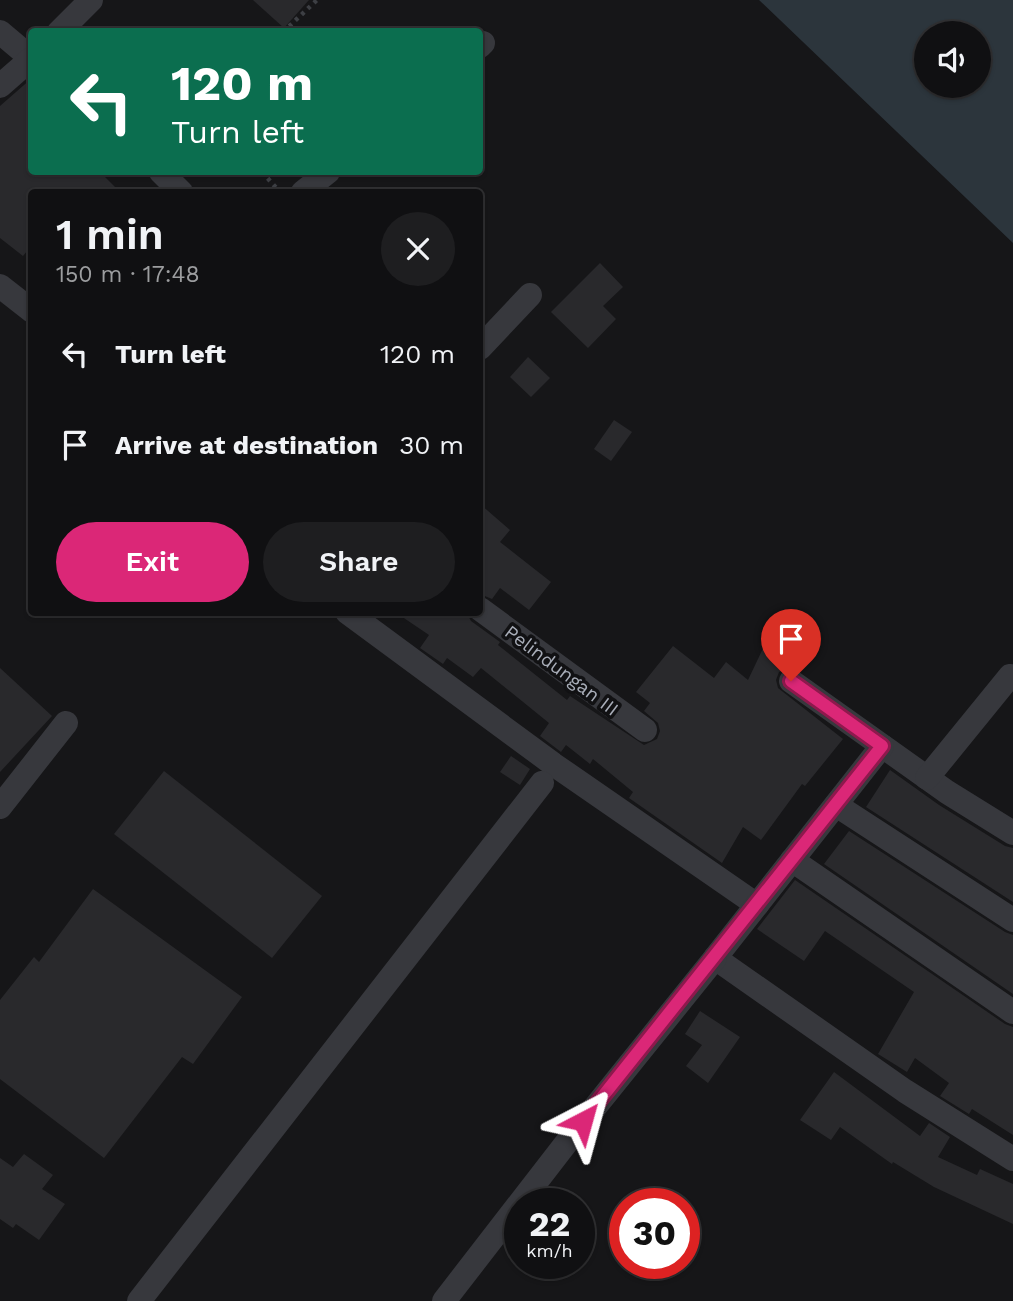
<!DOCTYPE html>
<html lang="en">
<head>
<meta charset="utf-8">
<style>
	body { margin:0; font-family:"Work Sans",sans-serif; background:#1e1e20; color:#f1f3f6; height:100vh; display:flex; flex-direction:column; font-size:26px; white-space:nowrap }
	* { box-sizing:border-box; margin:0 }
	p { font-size:23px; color:#9c9d9f }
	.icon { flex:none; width:38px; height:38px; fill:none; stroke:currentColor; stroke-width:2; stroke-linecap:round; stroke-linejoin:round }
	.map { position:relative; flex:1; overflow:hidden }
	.panel { position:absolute; left:28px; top:189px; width:455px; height:427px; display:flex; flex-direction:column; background:#101012; border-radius:7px; box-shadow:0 2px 5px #0004,0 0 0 2px #303032 }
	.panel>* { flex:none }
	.top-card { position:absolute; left:28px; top:28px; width:455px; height:147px; border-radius:7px; box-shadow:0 2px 5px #0004,0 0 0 2px #303032; background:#0b6e4f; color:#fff; overflow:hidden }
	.fabs { position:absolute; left:914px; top:21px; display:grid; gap:14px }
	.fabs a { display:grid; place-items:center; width:77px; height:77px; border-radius:50%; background:#101012; box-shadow:0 2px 5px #0004,0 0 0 2px #303032; font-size:35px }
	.speed { position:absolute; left:504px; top:1188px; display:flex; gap:14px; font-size:35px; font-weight:700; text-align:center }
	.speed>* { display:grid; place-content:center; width:91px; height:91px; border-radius:50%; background:#101012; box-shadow:0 2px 5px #0004,0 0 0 2px #303032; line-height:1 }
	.speed small { font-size:18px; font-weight:400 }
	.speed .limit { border:10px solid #d22; background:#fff; color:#111 }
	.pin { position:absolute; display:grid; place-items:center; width:60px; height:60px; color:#fff; margin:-72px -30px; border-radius:50% 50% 50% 0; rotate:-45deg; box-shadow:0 0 7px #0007 }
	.pin .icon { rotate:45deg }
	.me { position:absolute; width:77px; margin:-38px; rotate:39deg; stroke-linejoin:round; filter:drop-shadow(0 0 5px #0008) }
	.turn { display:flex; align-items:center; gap:24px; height:147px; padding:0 28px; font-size:32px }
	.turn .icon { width:91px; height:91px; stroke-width:2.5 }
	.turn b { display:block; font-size:49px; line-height:60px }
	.round { display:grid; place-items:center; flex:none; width:74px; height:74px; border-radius:37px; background:#1e1e20 }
	.head { display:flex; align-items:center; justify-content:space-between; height:119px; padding:0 28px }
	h1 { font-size:42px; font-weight:600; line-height:52px }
	.action { display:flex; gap:14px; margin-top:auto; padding:14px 28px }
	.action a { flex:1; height:80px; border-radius:42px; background:#db2777; color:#fff; font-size:28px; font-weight:600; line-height:80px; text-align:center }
	.action a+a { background:#1e1e20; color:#f1f3f6 }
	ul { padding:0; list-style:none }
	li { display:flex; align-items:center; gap:21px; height:91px; padding:0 28px }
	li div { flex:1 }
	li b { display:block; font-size:26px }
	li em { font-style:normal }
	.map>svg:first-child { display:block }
	.water { fill:#2c353c; fill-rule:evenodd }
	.building { fill:#29292c }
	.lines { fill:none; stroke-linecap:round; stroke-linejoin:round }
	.path { stroke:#3d3f44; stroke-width:4.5; stroke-dasharray:3.5 5; stroke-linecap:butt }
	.street { stroke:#37383d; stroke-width:24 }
	.route-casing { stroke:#8e194d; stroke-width:18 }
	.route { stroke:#db2777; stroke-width:12 }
	.labels { text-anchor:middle; stroke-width:7; stroke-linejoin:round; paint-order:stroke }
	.street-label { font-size:19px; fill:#a8adb8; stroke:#111113 }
</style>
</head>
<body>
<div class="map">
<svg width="1013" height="1301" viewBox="0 0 1013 1301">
	<rect width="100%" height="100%" fill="#161618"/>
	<path class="water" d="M 759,0 L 1013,0 L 1013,243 ZM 926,33 L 978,33 L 978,86 L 926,86 Z"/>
	<g class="building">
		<polygon points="253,0 309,0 284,28"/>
		<polygon points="32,78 32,172 100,172 120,192 32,192 32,245 23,256 0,238 0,106"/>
		<polygon points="600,263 623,287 603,306 616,319 588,348 551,312"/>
		<polygon points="528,357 550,378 531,397 510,377"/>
		<polygon points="614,420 632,432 611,461 594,449"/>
		<polygon points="480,504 510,530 500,542 551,582 529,610 500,588 492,599 480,594"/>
		<polygon points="395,612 466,612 471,621 500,642 498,645 567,700 570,696 644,745 657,739 660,731 658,723 644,711 650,703 636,692 673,646 714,678 726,662 748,680 774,625 813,643 801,670 792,666 779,672 776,680 778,688 843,739 805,786 802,784 761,840 743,827 722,863 629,798 633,792 593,759 590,764 566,745 561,752 540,736 549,723 481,668 473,677 447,658 443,664 420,648 429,635"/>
		<polygon points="0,668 52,716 0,772"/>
		<polygon points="511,756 530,769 520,785 500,772"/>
		<polygon points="890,770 939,805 1005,846 1013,848 1013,902 866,807"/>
		<polygon points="164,771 322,896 272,958 114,834"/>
		<polygon points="849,831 1005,932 1013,935 1013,994 824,864"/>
		<polygon points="795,880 1005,1024 1013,1027 1013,1135 972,1109 969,1114 940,1096 949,1083 915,1058 907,1072 878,1054 914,992 825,931 804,961 757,929"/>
		<polygon points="93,889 242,997 193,1064 182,1057 104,1158 0,1079 0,1000 34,957 39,962"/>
		<polygon points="700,1011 740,1037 708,1083 686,1066 702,1045 685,1034"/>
		<polygon points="834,1072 920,1136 929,1123 950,1137 938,1157 977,1175 980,1169 1013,1184 1013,1224 934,1187 893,1162 892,1164 840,1127 831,1140 800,1120"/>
		<polygon points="24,1154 53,1175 42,1189 65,1204 39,1240 16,1224 13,1228 0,1219 0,1158 13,1167"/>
	</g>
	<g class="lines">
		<g class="path">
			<polyline points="283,32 317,0"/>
			<polyline points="262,172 280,192"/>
		</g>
		<g class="street">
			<polyline points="0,32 32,59"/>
			<polyline points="59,32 91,0"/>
			<polyline points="480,46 483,43"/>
			<polyline points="0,86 32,58"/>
			<polyline points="161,172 181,192"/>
			<polyline points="303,192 328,172"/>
			<polyline points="0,286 32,311"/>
			<polyline points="480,348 530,295"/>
			<polyline points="480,609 645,730"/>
			<polyline points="347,612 553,764 757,905"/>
			<polyline points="791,681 947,792 1013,833"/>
			<polyline points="882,746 715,958 905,1091 1013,1159"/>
			<polyline points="927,778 1010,676"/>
			<polyline points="836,805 1013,920"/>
			<polyline points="0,807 66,723"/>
			<polyline points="792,860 1013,1012"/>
			<polyline points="139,1301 542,783"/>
			<polyline points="444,1301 567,1142 715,958"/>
		</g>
	</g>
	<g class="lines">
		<defs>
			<polyline id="route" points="583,1121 882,746 791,681"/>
		</defs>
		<use href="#route" class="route-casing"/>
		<use href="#route" class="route"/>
	</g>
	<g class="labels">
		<g class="street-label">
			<text transform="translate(562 670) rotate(37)" y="7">Pelindungan III</text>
		</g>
	</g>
</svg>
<div class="fabs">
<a><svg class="icon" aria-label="sound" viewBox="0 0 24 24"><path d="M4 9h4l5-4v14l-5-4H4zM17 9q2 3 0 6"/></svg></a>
</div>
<div class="speed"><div>22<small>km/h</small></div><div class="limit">30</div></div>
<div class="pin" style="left:791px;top:681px;background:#d93025"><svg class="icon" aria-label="arrive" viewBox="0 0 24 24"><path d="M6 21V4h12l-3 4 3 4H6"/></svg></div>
<svg class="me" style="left:583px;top:1121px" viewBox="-20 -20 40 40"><path d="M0-17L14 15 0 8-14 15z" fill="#db2777" stroke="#fff" stroke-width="4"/></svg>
<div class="top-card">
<div class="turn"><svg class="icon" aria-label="left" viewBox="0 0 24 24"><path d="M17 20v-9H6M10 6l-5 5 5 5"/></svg><div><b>120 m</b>Turn left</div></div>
</div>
<section class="panel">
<div class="head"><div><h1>1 min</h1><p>150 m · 17:48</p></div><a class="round"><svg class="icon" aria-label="close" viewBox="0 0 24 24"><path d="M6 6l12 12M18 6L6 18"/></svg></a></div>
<ul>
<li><svg class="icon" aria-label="left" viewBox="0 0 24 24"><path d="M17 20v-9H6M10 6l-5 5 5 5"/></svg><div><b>Turn left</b></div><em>120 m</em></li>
<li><svg class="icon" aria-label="arrive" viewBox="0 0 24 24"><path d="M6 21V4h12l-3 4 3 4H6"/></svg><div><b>Arrive at destination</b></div><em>30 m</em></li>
</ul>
<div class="action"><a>Exit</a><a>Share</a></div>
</section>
</div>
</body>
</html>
